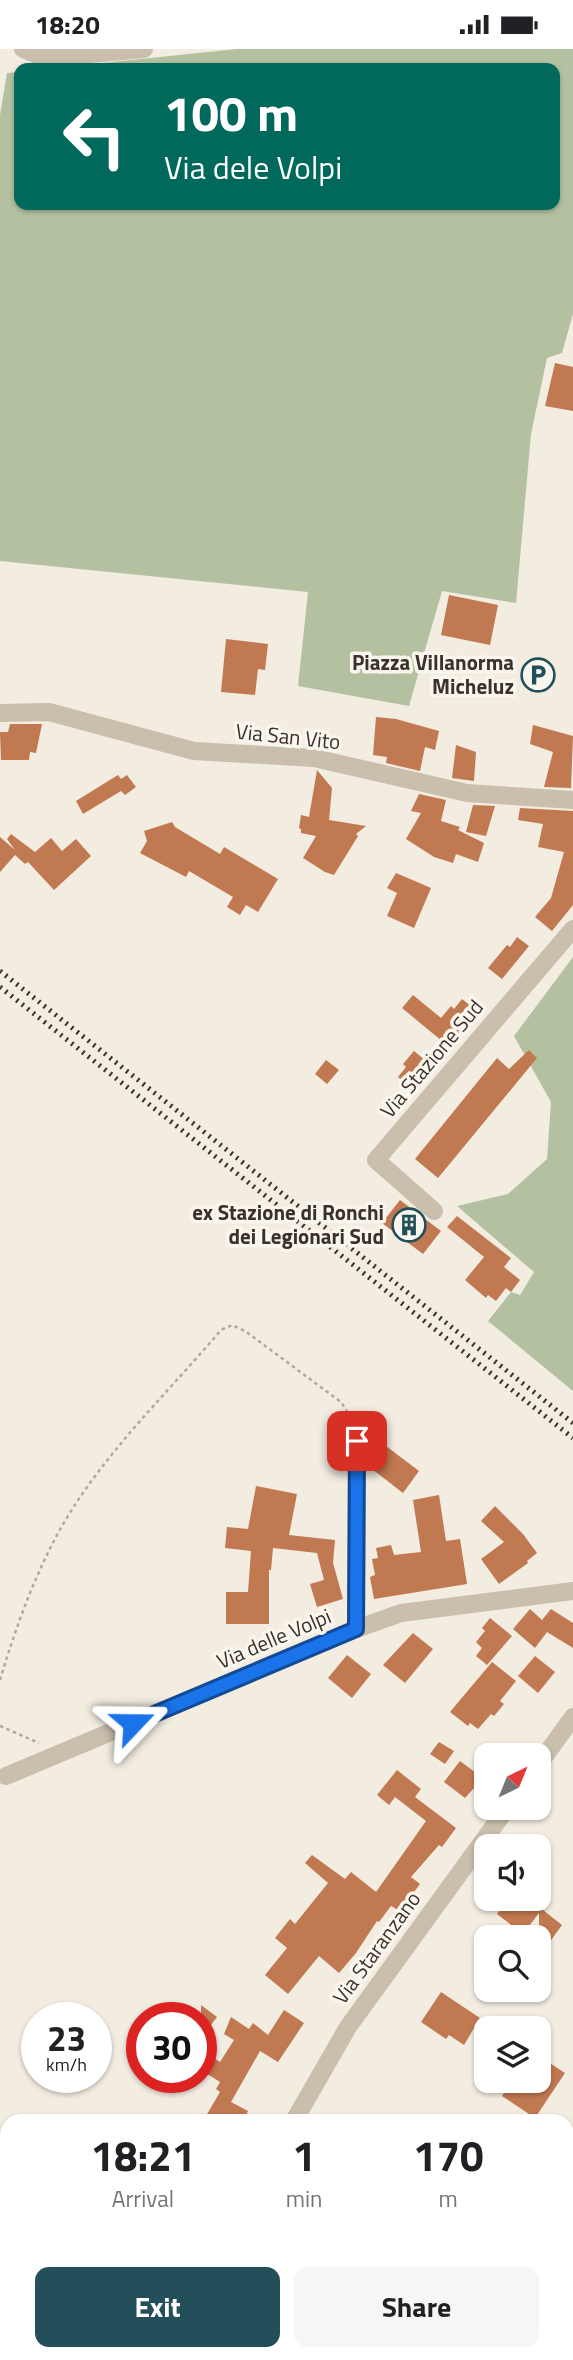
<!DOCTYPE html>
<html lang="en">
<head>
<meta charset="utf-8">
<style>
	body { margin:0; font-family:"Titillium Web",sans-serif; background:#f6f6f6; color:#202124; height:100vh; display:flex; flex-direction:column; font-size:26px; white-space:nowrap }
	* { box-sizing:border-box; margin:0 }
	p { font-size:23px; color:#757577 }
	.icon { flex:none; width:38px; height:38px; fill:none; stroke:currentColor; stroke-width:2; stroke-linecap:round; stroke-linejoin:round }
	.map { position:relative; flex:1; overflow:hidden }
	.drawer { position:absolute; left:0px; top:2065px; width:574px; height:247px; display:flex; flex-direction:column; background:#fff; border-radius:21px 21px 0 0; box-shadow:0 2px 5px #0004 }
	.drawer>* { flex:none }
	.hud { position:absolute; left:14px; top:14px; width:546px; height:147px; border-radius:14px; box-shadow:0 2px 5px #0004; background:#00695c; color:#fff; overflow:hidden }
	.needle { width:46px; rotate:43deg }
	.buttons { position:absolute; left:474px; top:1694px; display:grid; gap:14px }
	.buttons a { display:grid; place-items:center; width:77px; height:77px; border-radius:14px; background:#fff; box-shadow:0 2px 5px #0004; font-size:35px }
	.speed { position:absolute; left:21px; top:1953px; display:flex; gap:14px; font-size:35px; font-weight:700; text-align:center }
	.speed>* { display:grid; place-content:center; width:91px; height:91px; border-radius:50%; background:#fff; box-shadow:0 2px 5px #0004; line-height:1 }
	.speed small { font-size:18px; font-weight:400 }
	.speed .limit { border:10px solid #d22; background:#fff; color:#111 }
	.pin { position:absolute; display:grid; place-items:center; width:60px; height:60px; color:#fff; margin:-30px; border-radius:14px; box-shadow:0 4px 10px #0006 }
	.me { position:absolute; width:77px; margin:-38px; rotate:67deg; stroke-linejoin:round; filter:drop-shadow(0 0 5px #0008) }
	.turn { display:flex; align-items:center; gap:24px; height:147px; padding:0 35px; font-size:32px }
	.turn .icon { width:91px; height:91px; stroke-width:2.5 }
	.turn b { display:block; font-size:49px; line-height:60px }
	.eta { display:flex; justify-content:space-evenly; align-items:center; height:119px; text-align:center }
	.eta b { font-size:42px; font-weight:700; line-height:49px }
	.primary-button { display:flex; gap:14px; margin-top:auto; padding:14px 35px }
	.primary-button a { flex:1; height:80px; border-radius:14px; background:#224f59; color:#fff; font-size:28px; font-weight:700; line-height:80px; text-align:center }
	.primary-button a+a { background:#f6f6f6; color:#202124 }
	.status { display:flex; justify-content:space-between; align-items:center; height:49px; padding:0 35px; background:#fff; direction:ltr }
	.status svg { height:19px; fill:currentColor }
	.map>svg:first-child { display:block }
	.green { fill:#b3c1a1 }
	.building { fill:#c17951 }
	.lines { fill:none; stroke-linecap:round; stroke-linejoin:round }
	.path { stroke:#b6a897; stroke-width:2.5; stroke-dasharray:3.5 3.5; stroke-linecap:butt }
	.minor { stroke:#cabead; stroke-width:18 }
	.rail { stroke:#39312b; stroke-width:5; stroke-dasharray:2 5; stroke-linecap:butt }
	.route-casing { stroke:#114b97; stroke-width:18 }
	.route { stroke:#1a73e8; stroke-width:12 }
	.labels { text-anchor:middle; stroke-width:7; stroke-linejoin:round; paint-order:stroke }
	.poi-label { font-size:21px; font-weight:bold; fill:#39312b; stroke:#faf6ed; text-anchor:end }
	.street-label { font-size:21px; fill:#39312b; stroke:#faf6ed }
</style>
</head>
<body>
<div class="status"><b>18:20</b><svg viewBox="0 0 49 12"><path d="M0 12V9h3v3zM5 12V6h3v6zM10 12V3h3v9zM15 12V0h3v12zM26 1h20v11H26zM47 4h2v5h-2z"/></svg></div>
<div class="map">
<svg width="573" height="2311" viewBox="0 0 573 2311">
	<rect width="100%" height="100%" fill="#f2ece1"/>
	<g class="green">
		<polygon points="237,0 573,0 573,265 562,304 547,309 531,385 516,554 442,542 409,657 298,637 308,543 0,512 0,66 7,24 19,23 19,156 555,156 555,19 54,19"/>
		<polygon points="573,908 573,1342 488,1272 511,1243 520,1246 534,1223 457,1157 508,1145 547,1110 551,1053 514,987"/>
		<polygon points="573,2246 573,2311 444,2311 441,2305 567,2305 567,2248"/>
	</g>
	<g class="building">
		<polygon points="555,314 573,318 573,362 545,357"/>
		<polygon points="449,546 498,556 490,596 441,586"/>
		<polygon points="226,590 268,595 265,621 258,620 255,646 221,643"/>
		<polygon points="376,668 396,670 439,682 435,701 425,698 420,722 386,714 387,708 373,706"/>
		<polygon points="10,675 42,675 36,704 30,703 29,711 1,711 0,683 8,683"/>
		<polygon points="533,676 573,687 571,739 544,738 553,703 530,695"/>
		<polygon points="456,696 476,703 474,732 452,729"/>
		<polygon points="317,721 332,739 329,771 366,777 356,785 358,787 334,826 325,823 303,809 316,787 301,784 301,780 299,779 301,766 309,768"/>
		<polygon points="118,726 121,730 127,726 136,738 125,746 121,742 83,765 76,752"/>
		<polygon points="419,745 446,751 441,772 460,778 458,781 484,794 478,813 456,805 453,814 434,808 406,790 421,764 411,762"/>
		<polygon points="473,756 495,757 486,787 466,783"/>
		<polygon points="520,759 573,762 573,856 552,882 535,868 551,849 564,803 538,798 543,775 518,771"/>
		<polygon points="172,773 175,778 220,805 224,798 278,830 258,863 246,856 240,866 227,858 233,848 189,822 186,828 140,804 147,792 144,782"/>
		<polygon points="11,785 35,803 51,789 62,802 76,790 91,807 54,841 28,813 25,815 15,806 0,823 0,788 15,801 7,790"/>
		<polygon points="396,824 431,839 414,879 387,867 397,844 387,839"/>
		<polygon points="517,888 529,897 502,930 488,919 507,896 510,898"/>
		<polygon points="413,946 441,969 451,957 454,960 462,950 477,962 448,997 402,959"/>
		<polygon points="529,1001 537,1009 438,1129 415,1110 497,1009 509,1020"/>
		<polygon points="414,1002 431,1016 412,1040 398,1028 406,1018 403,1015"/>
		<polygon points="326,1011 339,1021 327,1035 315,1025"/>
		<polygon points="400,1151 441,1182 423,1205 382,1174"/>
		<polygon points="457,1167 511,1209 504,1218 520,1231 511,1243 506,1239 496,1252 488,1246 486,1249 465,1231 484,1208 447,1178"/>
		<polygon points="386,1397 419,1422 403,1444 372,1420"/>
		<polygon points="256,1437 297,1445 289,1486 335,1491 333,1514 343,1550 317,1558 310,1535 324,1531 317,1504 273,1499 271,1521 269,1521 269,1575 226,1575 226,1543 248,1543 251,1502 225,1499 227,1478 248,1480"/>
		<polygon points="439,1446 446,1492 460,1490 467,1535 374,1550 370,1528 375,1526 372,1510 378,1509 376,1499 391,1496 394,1506 421,1503 413,1451"/>
		<polygon points="495,1457 523,1485 537,1504 527,1512 528,1514 499,1535 481,1510 504,1493 481,1472"/>
		<polygon points="530,1560 542,1571 551,1560 573,1574 573,1599 547,1583 535,1599 513,1580"/>
		<polygon points="490,1569 512,1587 487,1616 476,1607 482,1599 476,1593 485,1582 482,1579"/>
		<polygon points="413,1584 433,1600 405,1634 383,1616"/>
		<polygon points="347,1606 371,1625 352,1649 328,1629"/>
		<polygon points="535,1607 555,1623 538,1644 518,1627"/>
		<polygon points="492,1613 516,1632 500,1652 504,1655 494,1667 491,1665 478,1680 470,1674 468,1677 450,1663"/>
		<polygon points="439,1693 454,1702 445,1715 430,1705"/>
		<polygon points="460,1712 483,1729 465,1749 444,1733"/>
		<polygon points="397,1721 421,1740 415,1748 456,1779 442,1798 439,1796 411,1828 420,1835 400,1862 391,1857 379,1873 377,1872 356,1904 339,1924 319,1907 288,1945 265,1926 287,1899 275,1889 290,1870 295,1875 328,1834 305,1814 312,1806 345,1830 351,1823 376,1843 426,1772 395,1748 389,1756 377,1746"/>
		<polygon points="508,1850 529,1850 562,1876 539,1908 539,1864 523,1885 497,1865"/>
		<polygon points="441,1943 480,1969 464,1996 449,1986 446,1990 421,1973"/>
		<polygon points="201,1956 217,1968 201,1989"/>
		<polygon points="284,1961 304,1974 278,2013 260,2002 231,2053 248,2062 243,2072 203,2072 220,2043 216,2040 220,2033 201,2021 201,2001 220,2013 234,1991 224,1985 231,1968 249,1980 253,1974 268,1986"/>
		<polygon points="539,2007 565,2024 535,2069 502,2047 512,2032 539,2032"/>
	</g>
	<g class="lines">
		<g class="path">
			<path d="M 0,1631 C 15,1581 32,1533 57,1486 C 98,1410 165,1347 221,1281 L 232,1276 L 245,1282 L 341,1353 L 355,1375"/>
			<polyline points="0,1677 39,1694"/>
		</g>
		<g class="minor">
			<polyline points="23,0 45,9 144,0"/>
			<polyline points="0,664 49,663 194,702 314,709 467,744 573,751"/>
			<polyline points="434,1162 376,1111 573,880"/>
			<polyline points="356,1580 357,1392"/>
			<polyline points="539,1715 573,1668"/>
			<polyline points="6,1727 356,1580 401,1564 573,1542"/>
			<polyline points="294,2072 348,1978 507,1759"/>
			<polyline points="567,2157 573,2155"/>
			<polyline points="168,2311 171,2305"/>
		</g>
		<g class="rail">
			<polyline points="0,922 573,1374"/>
			<polyline points="0,938 573,1389"/>
		</g>
	</g>
	<g class="lines">
		<defs>
			<polyline id="route" points="133,1674 356,1580 357,1392"/>
		</defs>
		<use href="#route" class="route-casing"/>
		<use href="#route" class="route"/>
	</g>
	<defs>
		<symbol id="parking-ring" viewBox="-11 -11 22 22"><circle r="9.5" fill="#faf6ed" stroke="#224f59" stroke-width="1.5"/><path d="M-3.5-5.5H1a3.5 3.5 0 0 1 0 7H-1V5.5H-3.5ZM-1-3.4V-.6H.8a1.4 1.4 0 0 0 0-2.8Z" fill="#224f59"/></symbol>
		<symbol id="building-ring" viewBox="-11 -11 22 22"><circle r="9.5" fill="#faf6ed" stroke="#224f59" stroke-width="1.5"/><path d="M-4-6H4V6H1V3H-1V6H-4ZM-2.5-4.3h1.7v1.8h-1.7ZM.8-4.3h1.7v1.8H.8ZM-2.5-1h1.7V.8h-1.7ZM.8-1h1.7V.8H.8Z" fill="#224f59"/></symbol>
	</defs>
	<g fill-rule="evenodd">
		<use href="#parking-ring" x="519" y="607" width="38" height="38"/>
		<use href="#building-ring" x="390" y="1157" width="38" height="38"/>
	</g>
	<g class="labels">
		<g class="poi-label">
			<text x="514" y="621">Piazza Villanorma<tspan x="514" dy="24">Micheluz</tspan></text>
			<text x="384" y="1171">ex Stazione di Ronchi<tspan x="384" dy="24">dei Legionari Sud</tspan></text>
		</g>
		<g class="street-label">
			<text transform="translate(288 688) rotate(6)" y="7">Via San Vito</text>
			<text transform="translate(432 1010) rotate(-50)" y="7">Via Stazione Sud</text>
			<text transform="translate(274 1590) rotate(-23)" y="7">Via delle Volpi</text>
			<text transform="translate(377 1899) rotate(-54)" y="7">Via Staranzano</text>
		</g>
	</g>
</svg>
<div class="buttons">
<a><svg class="needle" viewBox="-14 -14 28 28"><path d="M0-13l5 13h-10z" fill="#e53935"/><path d="M0 13l5-13h-10z" fill="#757577"/></svg></a>
<a><svg class="icon" aria-label="sound" viewBox="0 0 24 24"><path d="M4 9h4l5-4v14l-5-4H4zM17 9q2 3 0 6"/></svg></a>
<a><svg class="icon" aria-label="search" viewBox="0 0 24 24"><circle cx="10" cy="10" r="6"/><path d="M15 15l6 6"/></svg></a>
<a><svg class="icon" aria-label="layers" viewBox="0 0 24 24"><path d="M12 4l9 5-9 5-9-5zM3 14l9 5 9-5"/></svg></a>
</div>
<div class="speed"><div>23<small>km/h</small></div><div class="limit">30</div></div>
<div class="pin" style="left:357px;top:1392px;background:#d93025"><svg class="icon" aria-label="arrive" viewBox="0 0 24 24"><path d="M6 21V4h12l-3 4 3 4H6"/></svg></div>
<svg class="me" style="left:133px;top:1674px" viewBox="-20 -20 40 40"><path d="M0-17L14 15 0 8-14 15z" fill="#1a73e8" stroke="#fff" stroke-width="4"/></svg>
<div class="hud">
<div class="turn"><svg class="icon" aria-label="left" viewBox="0 0 24 24"><path d="M17 20v-9H6M10 6l-5 5 5 5"/></svg><div><b>100 m</b>Via dele Volpi</div></div>
</div>
<section class="drawer">
<div class="eta">
<div><b>18:21</b><p>Arrival</p></div>
<div><b>1</b><p>min</p></div>
<div><b>170</b><p>m</p></div>
</div>
<div class="primary-button"><a>Exit</a><a>Share</a></div>
</section>
</div>
</body>
</html>
